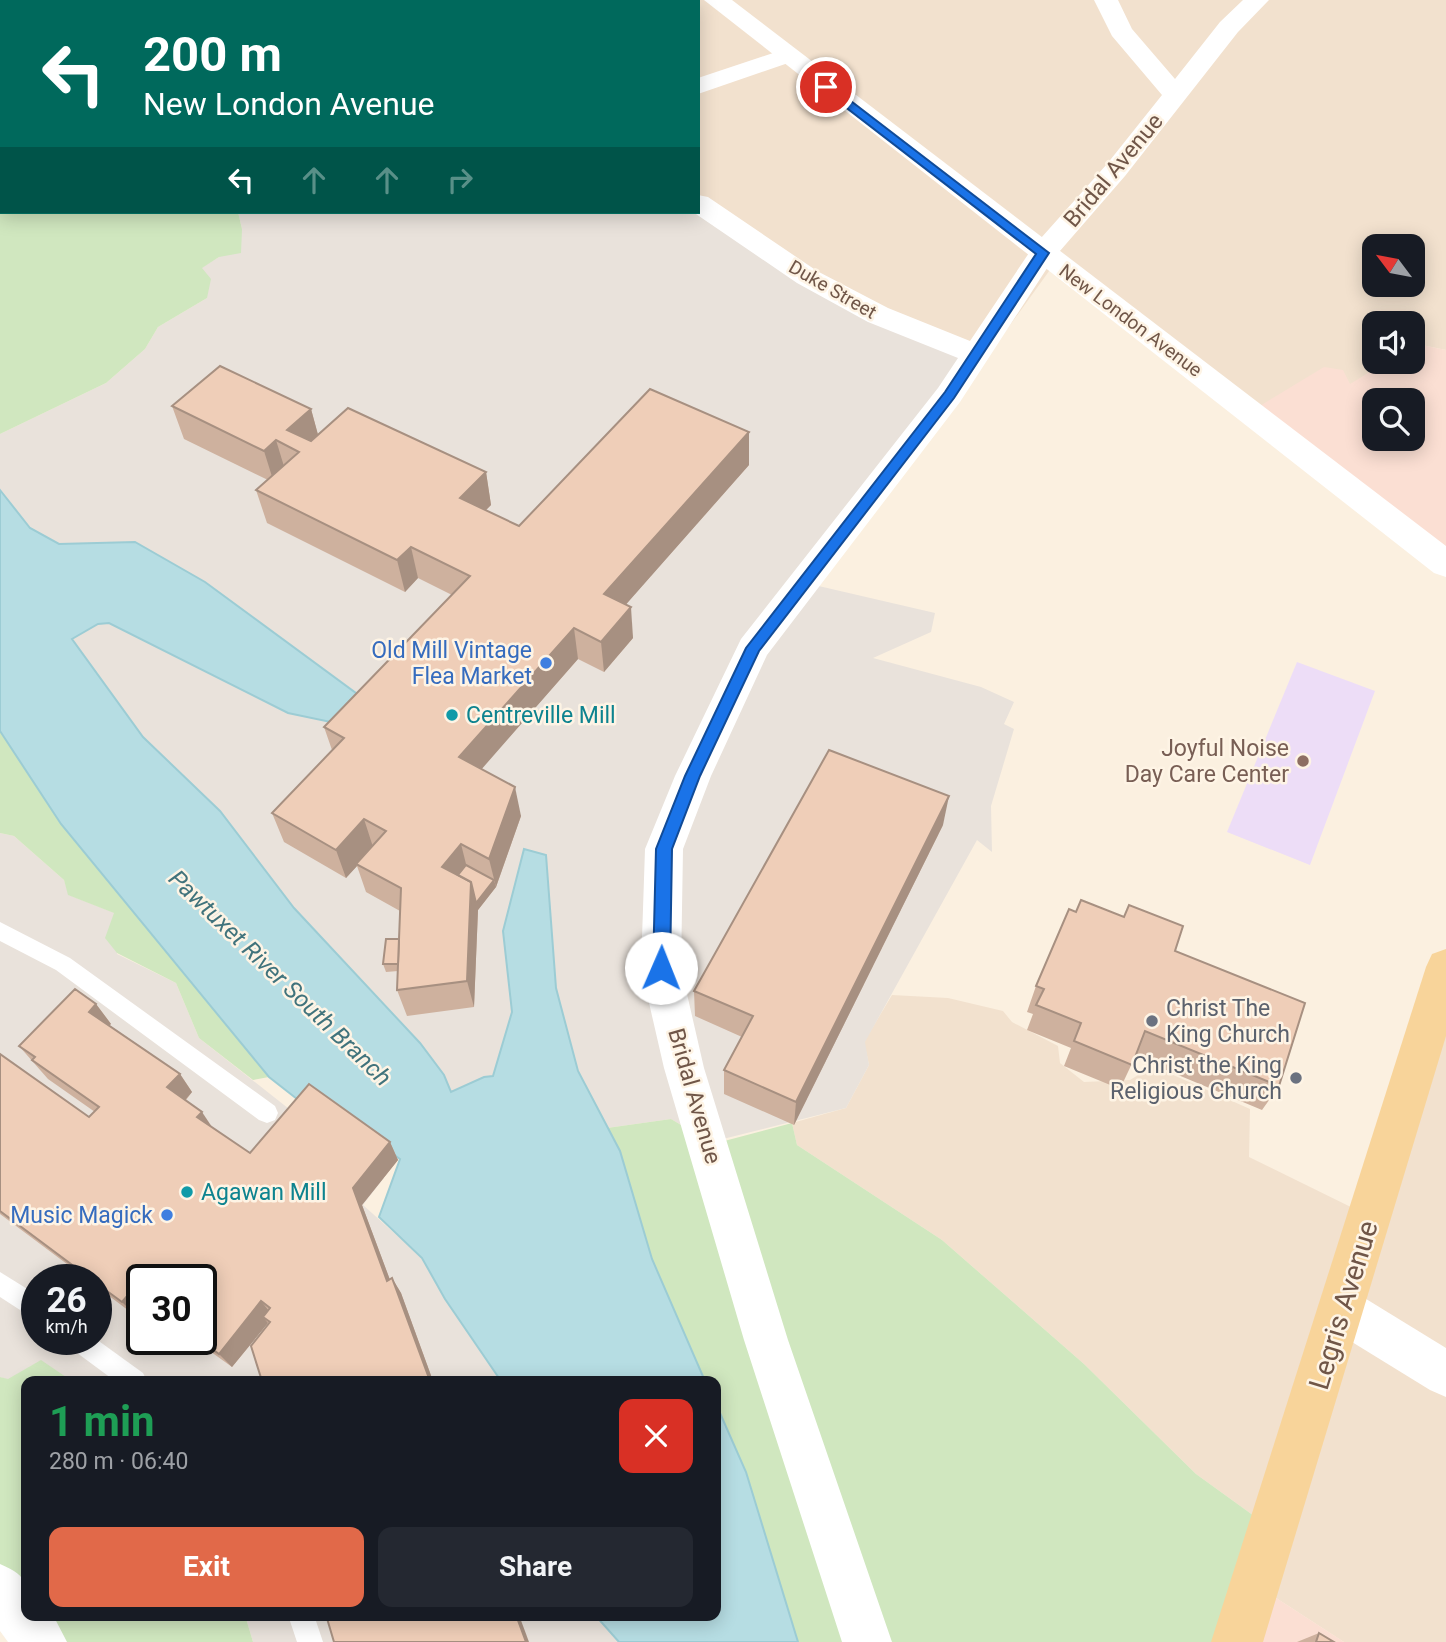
<!DOCTYPE html>
<html lang="en">
<head>
<meta charset="utf-8">
<style>
	body { margin:0; font-family:Roboto,sans-serif; background:#242831; color:#f1f3f6; height:100vh; display:flex; flex-direction:column; font-size:26px; white-space:nowrap }
	* { box-sizing:border-box; margin:0 }
	p { font-size:23px; color:#9ea1a6 }
	.icon { flex:none; width:38px; height:38px; fill:none; stroke:currentColor; stroke-width:2; stroke-linecap:round; stroke-linejoin:round }
	.map { position:relative; flex:1; overflow:hidden }
	.sheet { position:absolute; left:21px; top:1376px; width:700px; height:245px; display:flex; flex-direction:column; background:#171b24; border-radius:14px; box-shadow:0 4px 18px #0003 }
	.sheet>* { flex:none }
	.banner { position:absolute; left:0px; top:0px; width:700px; height:214px; box-shadow:0 4px 18px #0003; background:#00695c; color:#fff; overflow:hidden }
	.needle { width:46px; rotate:302deg }
	.buttons { position:absolute; left:1362px; top:234px; display:grid; gap:14px }
	.buttons a { display:grid; place-items:center; width:63px; height:63px; border-radius:14px; background:#171b24; box-shadow:0 4px 18px #0003; font-size:35px }
	.speed { position:absolute; left:21px; top:1264px; display:flex; gap:14px; font-size:35px; font-weight:700; text-align:center }
	.speed>* { display:grid; place-content:center; width:91px; height:91px; border-radius:50%; background:#171b24; box-shadow:0 4px 18px #0003; line-height:1 }
	.speed small { font-size:18px; font-weight:400 }
	.speed .limit { border:4px solid #111; border-radius:10px; background:#fff; color:#111 }
	.pin { position:absolute; display:grid; place-items:center; width:60px; height:60px; color:#fff; margin:-30px; border:4px solid #fff; border-radius:50%; box-shadow:0 2px 7px #0007 }
	.me { position:absolute; width:77px; margin:-38px; rotate:1deg; stroke-linejoin:round; filter:drop-shadow(0 0 5px #0008) }
	.turn { display:flex; align-items:center; gap:24px; height:147px; padding:0 28px; font-size:32px }
	.turn .icon { width:91px; height:91px; stroke-width:2.5 }
	.turn b { display:block; font-size:49px; line-height:60px }
	.lanes { display:flex; align-items:center; height:66px; padding:0 28px; background:#0003; justify-content:center; gap:35px; direction:ltr }
	.lanes .off { opacity:.35 }
	.round { display:grid; place-items:center; flex:none; width:74px; height:74px; border-radius:14px; background:#242831 }
	.headline { display:flex; align-items:center; justify-content:space-between; height:119px; padding:0 28px }
	h1 { font-size:42px; font-weight:700; line-height:52px; color:#1e9e55 }
	.button { display:flex; gap:14px; margin-top:auto; padding:14px 28px }
	.button a { flex:1; height:80px; border-radius:14px; background:#e16949; color:#fff; font-size:28px; font-weight:700; line-height:80px; text-align:center }
	.button a+a { background:#242831; color:#f1f3f6 }
	.map>svg:first-child { display:block }
	.residential { fill:#f2e1ce; fill-rule:evenodd }
	.commercial { fill:#fbdfd3; fill-rule:evenodd }
	.industrial { fill:#e9e2db; fill-rule:evenodd }
	.education { fill:#edddf7 }
	.green { fill:#d0e7bf }
	.water { fill:#b6dde3; stroke:#9cccd4; stroke-width:2 }
	.lines { fill:none; stroke-linecap:round; stroke-linejoin:round }
	.lane { fill:#fff; fill-rule:evenodd }
	.street { fill:#fff; fill-rule:evenodd }
	.secondary { fill:#fff; fill-rule:evenodd }
	.primary { fill:#f8d49a; fill-rule:evenodd }
	.wall { fill:#ceb19e }
	.shaded-wall { fill:#a79081 }
	.building { fill:#efceb8; stroke:#a79081; stroke-width:2 }
	.route { fill:#1a73e8; stroke:#114b97; stroke-width:2 }
	.shop-dot { fill:#3f7fe0; stroke:#fef4e5; stroke-width:2.5 }
	.culture-dot { fill:#0f9aa8; stroke:#fef4e5; stroke-width:2.5 }
	.education-dot { fill:#8d6e63; stroke:#fef4e5; stroke-width:2.5 }
	.worship-dot { fill:#6b7280; stroke:#fef4e5; stroke-width:2.5 }
	.labels { text-anchor:middle; stroke-width:5; stroke-linejoin:round; paint-order:stroke }
	.far-street-label { font-size:19px; fill:#705648; stroke:#fef4e5 }
	.street-label { font-size:23px; fill:#705648; stroke:#fef4e5 }
	.shop-label { font-size:23px; fill:#366cbe; stroke:#fef4e5; text-anchor:end }
	.culture-label { font-size:23px; fill:#0d838f; stroke:#fef4e5; text-anchor:start }
	.education-label { font-size:23px; fill:#785e54; stroke:#fef4e5; text-anchor:end }
	.worship-label { font-size:23px; fill:#5b616d; stroke:#fef4e5; text-anchor:start }
	.water-label { font-size:24px; font-style:italic; fill:#40737c; stroke:#fef4e5 }
	.near-street-label { font-size:28px; fill:#705648; stroke:#fef4e5 }
</style>
</head>
<body>
<div class="map">
<svg width="1446" height="1642" viewBox="0 0 1446 1642">
	<rect width="100%" height="100%" fill="#fbf0e0"/>
	<g class="residential">
		<path d="M 391,0 L 1446,0 L 1446,350 L 1412,343 L 1412,324 L 1374,324 L 1374,362 L 1390,362 L 1387,367 L 1370,372 L 1350,385 L 1250,412 L 1052,267 L 995,346 L 983,358 L 895,322 L 698,205 L 698,2 L 389,2 ZM 1374,247 L 1412,247 L 1412,285 L 1374,285 Z"/>
		<polygon points="1446,952 1446,1642 1344,1642 1253,1583 1261,1521 1196,1474 1084,1364 942,1240 797,1145 792,1123 846,1108 869,1065 864,1042 892,995 948,998 1003,1011 1012,1022 1058,1046 1060,1063 1084,1082 1130,1080 1153,1066 1250,1109 1249,1157 1361,1212"/>
	</g>
	<g class="commercial">
		<path d="M 1412,343 L 1446,350 L 1446,563 L 1250,412 L 1324,367 L 1343,370 L 1350,384 L 1370,372 L 1387,367 L 1390,362 L 1412,362 ZM 1374,401 L 1412,401 L 1412,439 L 1374,439 Z"/>
		<polygon points="1253,1583 1344,1642 1230,1642"/>
	</g>
	<g class="industrial">
		<polygon points="111,0 391,0 108,2"/>
		<polygon points="238,212 698,212 809,278 983,358 810,584 935,613 931,632 873,658 981,687 1014,702 1004,724 1014,729 991,806 992,852 977,840 865,1042 869,1065 846,1108 715,1141 713,1144 671,1119 607,1128 578,1071 556,988 546,855 503,931 512,1012 493,1077 484,1077 451,1093 444,1075 420,1043 294,908 220,811 143,737 71,639 98,624 109,622 288,713 364,698 205,582 135,542 59,544 30,528 0,491 0,434 106,383 145,349 158,327 207,298 201,268 219,257 242,229"/>
		<path d="M 0,833 L 14,836 L 64,880 L 69,895 L 115,913 L 117,954 L 176,983 L 199,1038 L 303,1120 L 384,1178 L 363,1205 L 422,1258 L 445,1299 L 501,1381 L 72,1381 L 41,1361 L 8,1380 L 0,1377 ZM 37,1279 L 96,1279 L 96,1339 L 37,1339 ZM 142,1279 L 201,1279 L 201,1339 L 142,1339 Z"/>
		<polygon points="245,1615 595,1615 619,1642 253,1642"/>
	</g>
	<polygon class="education" points="1297,662 1375,691 1310,865 1227,832"/>
	<g class="green">
		<polygon points="0,0 111,0 2,2 2,212 238,212 242,229 241,253 219,257 202,268 211,279 207,298 158,327 145,349 106,383 0,434"/>
		<polygon points="0,731 61,824 269,1077 253,1080 199,1038 176,983 117,953 105,938 114,913 68,895 64,880 14,836 0,833"/>
		<polygon points="671,1119 713,1144 792,1123 797,1145 942,1240 1084,1364 1196,1474 1261,1521 1230,1642 798,1642 746,1472 716,1404 716,1381 705,1381 652,1259 620,1151 607,1128"/>
		<polygon points="41,1360 72,1381 26,1381 26,1615 245,1615 253,1642 46,1642 0,1585 0,1377 8,1379"/>
	</g>
	<g class="water">
		<polygon points="0,490 30,528 59,544 135,542 205,582 364,699 340,724 288,713 109,623 98,624 72,639 143,737 220,811 294,908 420,1043 444,1075 451,1092 484,1077 493,1076 512,1012 503,931 524,849 546,855 556,988 578,1071 620,1151 652,1259 705,1381 501,1381 445,1299 422,1258 379,1217 400,1159 320,1101 311,1110 269,1077 61,824 0,731"/>
		<polygon points="716,1404 746,1472 798,1642 619,1642 595,1615 716,1615"/>
	</g>
	<g class="lines">
		<g class="lane">
			<polygon points="0,922 70,958 275,1106 278,1113 275,1120 267,1123 259,1120 56,970 0,941"/>
			<polygon points="0,1272 37,1295 37,1321 0,1297"/>
			<polygon points="65,1339 96,1339 143,1373 147,1381 115,1381 69,1347"/>
			<polygon points="288,1615 314,1615 323,1642 297,1642"/>
		</g>
		<g class="street">
			<polygon points="1094,0 1118,0 1132,29 1175,79 1220,22 1243,0 1269,0 1238,32 1125,176 1053,259 960,402 767,655 711,776 683,849 681,968 704,1068 788,1340 892,1642 842,1642 744,1340 664,1068 641,968 645,849 675,776 741,639 938,388 958,358 868,322 797,283 693,212 698,212 698,195 708,197 817,271 888,308 970,341 1033,247 1107,164 1162,95 1112,36"/>
			<polygon points="785,49 794,51 797,56 794,61 698,94 698,78"/>
			<polygon points="1342,1288 1358,1294 1446,1348 1446,1397 1430,1390 1326,1326 1320,1310 1326,1294"/>
		</g>
		<g class="secondary">
			<polygon points="704,0 732,0 1446,546 1446,577 1434,573"/>
			<path d="M 0,1564 C 31,1577 26,1585 26,1615 L 53,1615 L 67,1642 L 8,1642 L 0,1631 Z"/>
		</g>
		<polygon class="primary" points="1446,949 1446,1036 1263,1642 1211,1642 1426,967 1432,954"/>
	</g>
	<g class="wall">
		<polygon points="172,406 311,409 318,435 486,472 491,505 486,510 519,526 749,465 626,604 633,638 604,672 578,659 481,769 521,816 496,887 478,910 474,1007 407,1016 397,990 398,971 386,972 383,964 399,939 400,911 366,892 357,866 346,878 284,842 272,813 332,750 324,727 452,595 418,578 405,592 267,523 256,490 268,480 184,439"/>
		<polygon points="943,825 794,1125 724,1094 724,1070 742,1037 695,1016 694,991"/>
		<polygon points="1076,912 1124,917 1175,951 1279,1086 1262,1110 1135,1057 1120,1089 1064,1066 1071,1048 1027,1030 1033,1014 1027,1012 1036,986"/>
		<polygon points="96,1004 111,1024 109,1025 180,1074 192,1092 186,1100 213,1128 250,1153 390,1142 398,1160 362,1205 390,1280 392,1278 401,1293 433,1381 262,1381 268,1323 232,1367 207,1349 202,1355 181,1339 201,1339 142,1279 142,1311 137,1317 96,1286 96,1279 87,1279 0,1214 0,1054 89,1117 95,1112 48,1079 19,1046"/>
		<polygon points="1319,1633 1334,1642 1297,1642"/>
	</g>
	<g class="shaded-wall">
		<polygon points="311,409 320,442 299,452 287,430"/>
		<polygon points="749,432 749,465 607,626 604,594"/>
		<polygon points="276,440 286,473 274,483 264,451"/>
		<polygon points="486,472 491,505 466,530 460,498"/>
		<polygon points="411,547 418,578 405,592 397,560"/>
		<polygon points="631,607 633,638 604,672 601,642"/>
		<polygon points="574,628 578,659 466,787 459,757"/>
		<polygon points="515,787 521,816 496,887 489,859"/>
		<polygon points="949,796 943,825 794,1125 796,1102"/>
		<polygon points="364,819 373,847 356,864 357,866 346,878 336,850"/>
		<polygon points="461,844 468,872 448,887 442,867"/>
		<polygon points="494,880 496,887 478,910 474,1007 467,981 471,882"/>
		<polygon points="96,1004 111,1024 103,1031 89,1012"/>
		<polygon points="180,1074 192,1092 180,1106 167,1087"/>
		<polygon points="202,1112 214,1130 197,1117"/>
		<polygon points="390,1142 398,1160 362,1205 396,1296 387,1281 353,1188"/>
		<polygon points="392,1278 401,1293 433,1381 430,1381"/>
		<polygon points="127,1296 142,1310 137,1317 122,1302"/>
		<polygon points="261,1301 273,1316 263,1317 268,1323 232,1367 219,1354"/>
		<polygon points="190,1339 198,1339 207,1349 202,1355 188,1341"/>
		<polygon points="516,1615 519,1615 529,1642 526,1642"/>
	</g>
	<g class="building">
		<polygon points="220,366 311,409 287,430 311,441 348,408 486,472 460,498 519,526 650,389 749,432 604,594 631,607 601,642 574,628 459,757 515,787 489,859 461,844 442,867 471,882 467,981 397,990 401,888 356,864 386,831 364,819 336,850 272,813 344,738 324,727 470,576 411,547 397,560 256,490 299,452 276,440 264,451 172,406"/>
		<polygon points="829,750 949,796 796,1102 724,1070 753,1016 694,991"/>
		<polygon points="466,865 494,880 476,903 471,882 458,875"/>
		<polygon points="1081,900 1124,917 1129,905 1183,926 1175,951 1305,1003 1279,1086 1145,1031 1132,1065 1074,1041 1081,1023 1036,1005 1044,989 1036,986 1069,909 1076,912"/>
		<polygon points="386,939 399,939 398,964 383,964"/>
		<polygon points="75,989 96,1004 89,1012 180,1074 167,1087 202,1112 197,1117 250,1153 309,1084 390,1142 353,1188 387,1281 392,1278 430,1381 262,1381 251,1346 270,1322 263,1317 270,1308 261,1301 219,1354 199,1339 201,1339 201,1279 142,1279 142,1306 127,1296 122,1302 96,1283 96,1279 91,1279 0,1211 0,1054 89,1117 99,1107 32,1060 35,1057 19,1046"/>
		<polygon points="326,1615 516,1615 526,1642 334,1642"/>
		<polygon points="1319,1633 1334,1642 1316,1642"/>
	</g>
	<polygon class="route" points="822,85 830,85 1049,253 954,398 759,651 700,776 672,849 670,968 667,973 661,975 655,973 653,968 656,849 685,776 746,648 945,392 1036,254 822,89"/>
	<g class="shop-dot">
		<circle cx="546" cy="663" r="7"/>
		<circle cx="167" cy="1215" r="7"/>
	</g>
	<g class="culture-dot">
		<circle cx="452" cy="715" r="7"/>
		<circle cx="187" cy="1192" r="7"/>
	</g>
	<circle class="education-dot" cx="1303" cy="761" r="7"/>
	<g class="worship-dot">
		<circle cx="1152" cy="1021" r="7"/>
		<circle cx="1296" cy="1078" r="7"/>
	</g>
	<g class="labels">
		<g class="far-street-label">
			<text transform="translate(833 289) rotate(30)" y="7">Duke Street</text>
			<text transform="translate(1131 320) rotate(37)" y="7">New London Avenue</text>
		</g>
		<g class="street-label">
			<text transform="translate(1113 170) rotate(-50)" y="8">Bridal Avenue</text>
			<text transform="translate(695 1096) rotate(74)" y="8">Bridal Avenue</text>
		</g>
		<g class="shop-label">
			<text x="532" y="658">Old Mill Vintage<tspan x="532" dy="26">Flea Market</tspan></text>
			<text x="153" y="1223">Music Magick</text>
		</g>
		<g class="culture-label">
			<text x="466" y="723">Centreville Mill</text>
			<text x="201" y="1200">Agawan Mill</text>
		</g>
		<g class="education-label">
			<text x="1289" y="756">Joyful Noise<tspan x="1289" dy="26">Day Care Center</tspan></text>
		</g>
		<g class="worship-label">
			<text x="1166" y="1016">Christ The<tspan x="1166" dy="26">King Church</tspan></text>
			<text x="1282" y="1073" text-anchor="end">Christ the King<tspan x="1282" dy="26">Religious Church</tspan></text>
		</g>
		<g class="water-label">
			<text transform="translate(280 978) rotate(44)" y="8">Pawtuxet River South Branch</text>
		</g>
		<g class="near-street-label">
			<text transform="translate(1343 1305) rotate(-73)" y="10">Legris Avenue</text>
		</g>
	</g>
</svg>
<div class="buttons">
<a><svg class="needle" viewBox="-14 -14 28 28"><path d="M0-13l5 13h-10z" fill="#e53935"/><path d="M0 13l5-13h-10z" fill="#9ea1a6"/></svg></a>
<a><svg class="icon" aria-label="sound" viewBox="0 0 24 24"><path d="M4 9h4l5-4v14l-5-4H4zM17 9q2 3 0 6"/></svg></a>
<a><svg class="icon" aria-label="search" viewBox="0 0 24 24"><circle cx="10" cy="10" r="6"/><path d="M15 15l6 6"/></svg></a>
</div>
<div class="speed"><div>26<small>km/h</small></div><div class="limit">30</div></div>
<div class="pin" style="left:826px;top:87px;background:#d93025"><svg class="icon" aria-label="arrive" viewBox="0 0 24 24"><path d="M6 21V4h12l-3 4 3 4H6"/></svg></div>
<svg class="me" style="left:661px;top:968px" viewBox="-20 -20 40 40"><circle r="19" fill="#fff"/><path d="M0-13L10 11 0 6-10 11z" fill="#1a73e8"/></svg>
<div class="banner">
<div class="turn"><svg class="icon" aria-label="left" viewBox="0 0 24 24"><path d="M17 20v-9H6M10 6l-5 5 5 5"/></svg><div><b>200 m</b>New London Avenue</div></div>
<div class="lanes"><svg class="icon" aria-label="left" viewBox="0 0 24 24"><path d="M17 20v-9H6M10 6l-5 5 5 5"/></svg><svg class="icon off" aria-label="ahead" viewBox="0 0 24 24"><path d="M12 20V5M6 11l6-6 6 6"/></svg><svg class="icon off" aria-label="ahead" viewBox="0 0 24 24"><path d="M12 20V5M6 11l6-6 6 6"/></svg><svg class="icon off" aria-label="right" viewBox="0 0 24 24"><path d="M7 20v-9h11M14 6l5 5-5 5"/></svg></div>
</div>
<section class="sheet">
<div class="headline"><div><h1>1 min</h1><p>280 m · 06:40</p></div><a class="round" style="background:#d93025;color:#fff"><svg class="icon" aria-label="close" viewBox="0 0 24 24"><path d="M6 6l12 12M18 6L6 18"/></svg></a></div>
<div class="button"><a>Exit</a><a>Share</a></div>
</section>
</div>
</body>
</html>
